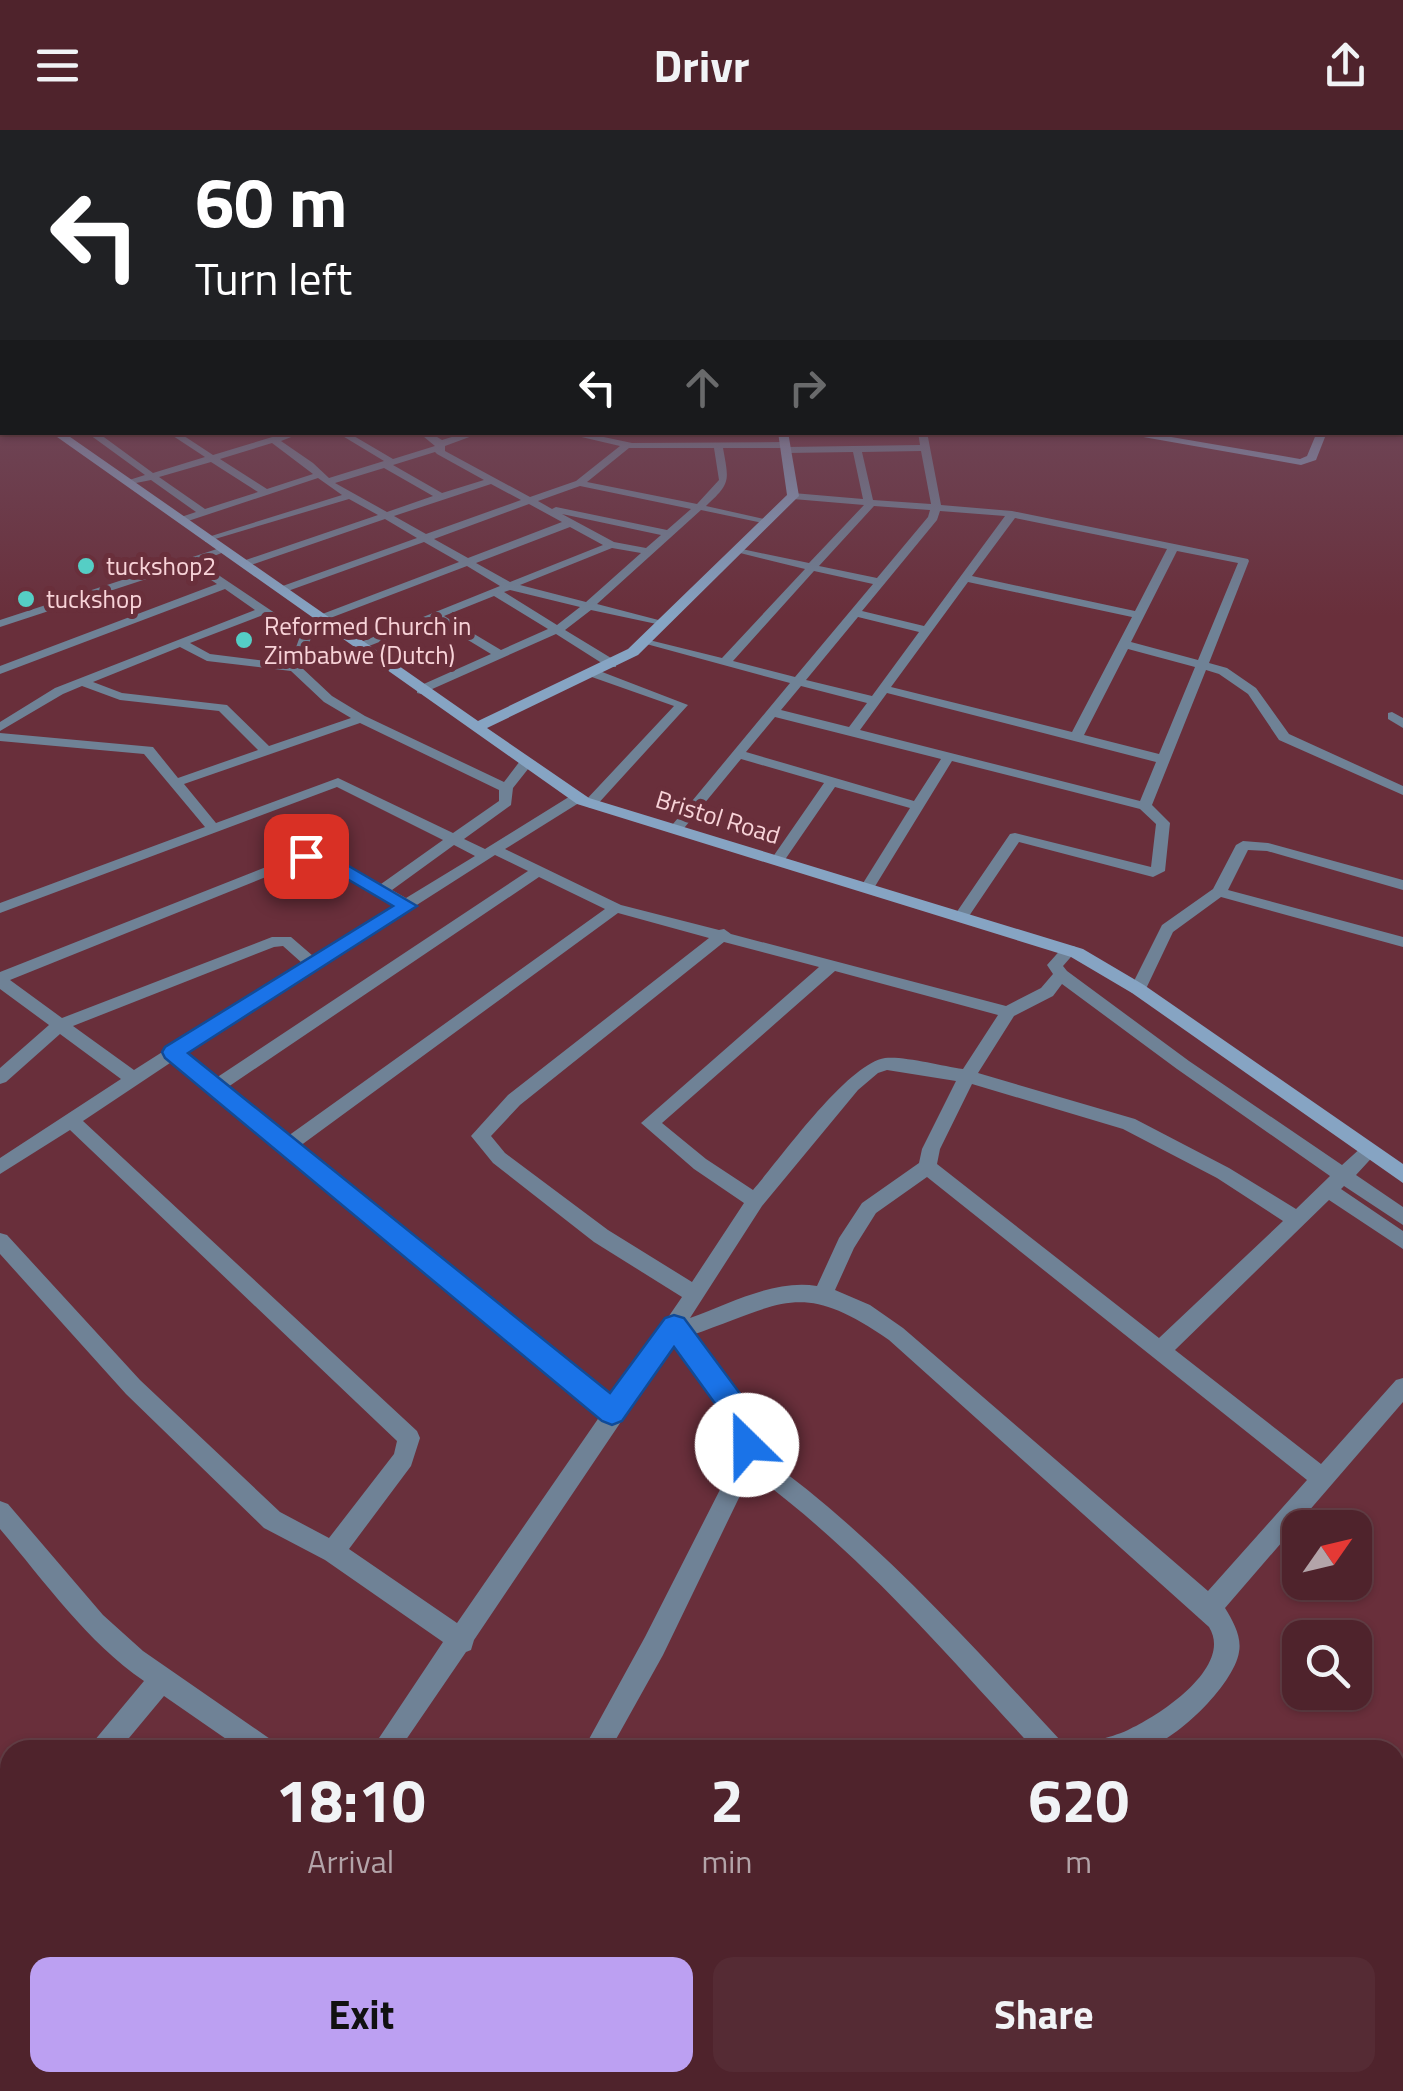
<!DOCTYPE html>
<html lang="en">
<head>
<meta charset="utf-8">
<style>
	body { margin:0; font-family:"Titillium Web",sans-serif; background:#552b34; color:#f1f3f6; height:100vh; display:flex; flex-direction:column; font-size:38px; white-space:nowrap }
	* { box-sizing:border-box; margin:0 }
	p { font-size:32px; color:#b3a4a9 }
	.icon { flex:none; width:55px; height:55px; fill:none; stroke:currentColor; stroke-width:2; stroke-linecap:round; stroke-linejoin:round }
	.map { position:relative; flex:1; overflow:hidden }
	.sheet { position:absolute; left:0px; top:1610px; width:1405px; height:352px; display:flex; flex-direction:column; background:#4f232c; border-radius:30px 30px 0 0; box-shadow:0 2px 8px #0004,0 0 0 2px #664048 }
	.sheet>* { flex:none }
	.hud { position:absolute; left:0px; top:0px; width:1405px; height:305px; box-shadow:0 2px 8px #0004,0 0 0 2px #664048; background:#202124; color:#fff; overflow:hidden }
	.needle { width:65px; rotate:56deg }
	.tools { position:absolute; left:1282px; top:1380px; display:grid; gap:20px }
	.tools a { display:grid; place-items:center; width:90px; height:90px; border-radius:20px; background:#4f232c; box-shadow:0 2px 8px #0004,0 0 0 2px #664048; font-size:50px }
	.pin { position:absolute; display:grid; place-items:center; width:85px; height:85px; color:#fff; margin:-42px; border-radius:20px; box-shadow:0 5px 15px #0006 }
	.me { position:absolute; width:110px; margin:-55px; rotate:337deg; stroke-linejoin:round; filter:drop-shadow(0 0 8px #0008) }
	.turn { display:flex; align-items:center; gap:35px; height:210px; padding:0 30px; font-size:45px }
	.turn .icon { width:130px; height:130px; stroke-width:2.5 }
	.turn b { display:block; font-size:70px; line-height:85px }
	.lanes { display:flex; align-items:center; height:95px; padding:0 30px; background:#0003; justify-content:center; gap:50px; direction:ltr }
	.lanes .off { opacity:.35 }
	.eta { display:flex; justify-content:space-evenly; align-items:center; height:170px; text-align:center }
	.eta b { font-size:60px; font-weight:700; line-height:70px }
	.cta { display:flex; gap:20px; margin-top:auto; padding:20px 30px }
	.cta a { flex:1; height:115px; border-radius:20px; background:#bca0f2; color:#111; font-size:40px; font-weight:700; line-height:115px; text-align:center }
	.cta a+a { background:#552b34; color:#f1f3f6 }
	header { display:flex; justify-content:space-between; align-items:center; height:130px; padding:0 30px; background:#4f232c; font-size:45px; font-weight:700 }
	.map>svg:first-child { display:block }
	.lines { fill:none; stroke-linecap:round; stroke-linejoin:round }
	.street { fill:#6f8296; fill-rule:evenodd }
	.secondary { fill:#86a4c3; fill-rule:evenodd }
	.route { fill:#1a73e8; stroke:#114b97; stroke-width:2.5 }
	.poi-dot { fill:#55cec5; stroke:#692f3b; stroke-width:4 }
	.labels { text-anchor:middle; stroke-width:10; stroke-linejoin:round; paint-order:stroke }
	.far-poi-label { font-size:25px; fill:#f8d3d8; stroke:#692f3b; text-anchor:start }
	.far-street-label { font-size:25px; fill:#f8d3d8; stroke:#692f3b }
</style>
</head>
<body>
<header><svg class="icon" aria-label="menu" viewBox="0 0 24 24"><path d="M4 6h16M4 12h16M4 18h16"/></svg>Drivr<svg class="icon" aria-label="share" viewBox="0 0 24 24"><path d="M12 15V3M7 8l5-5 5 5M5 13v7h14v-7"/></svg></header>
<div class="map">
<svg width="1403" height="1961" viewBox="0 0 1403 1961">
	<rect width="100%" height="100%" fill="#692f3b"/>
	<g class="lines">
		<g class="street">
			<rect x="1402" y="226" width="1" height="4"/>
			<path d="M 86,302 L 97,302 L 153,343 L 205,327 L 167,302 L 178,302 L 213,325 L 289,302 L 304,302 L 281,311 L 313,333 L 329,348 L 384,331 L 336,302 L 347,302 L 393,329 L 435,316 L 418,302 L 429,302 L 442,310 L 468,302 L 483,302 L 445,316 L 445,321 L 530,367 L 576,351 L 620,316 L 560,302 L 580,302 L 632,313 L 785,312 L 790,315 L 787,317 L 920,315 L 918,302 L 927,302 L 941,375 L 1012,381 L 1248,429 L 1249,431 L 1209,533 L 1227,538 L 1256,558 L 1289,604 L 1403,656 L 1403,665 L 1279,610 L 1248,564 L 1219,544 L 1206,540 L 1152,675 L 1170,693 L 1165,741 L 1153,747 L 1019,712 L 967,789 L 957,789 L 954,786 L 1010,704 L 1015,703 L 1151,737 L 1156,694 L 1140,679 L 952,631 L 874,758 L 867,763 L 860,758 L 910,678 L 835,657 L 782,734 L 772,734 L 770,731 L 824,653 L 741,629 L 680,703 L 675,704 L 668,700 L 790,553 L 639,512 L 645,509 L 722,528 L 805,439 L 732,421 L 737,418 L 809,433 L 864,375 L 793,369 L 788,366 L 793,363 L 863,369 L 853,322 L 787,323 L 782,320 L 785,318 L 723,318 C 729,351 731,353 706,376 L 773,391 L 768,394 L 701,380 L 597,474 L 666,492 L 666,496 L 591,480 L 565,500 L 616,531 L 616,537 L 608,537 L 556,504 L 421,564 L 417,563 L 417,557 L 491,524 L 435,490 L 364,518 L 356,518 L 356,514 L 500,456 L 467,436 L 325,490 L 317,490 L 317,486 L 459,432 L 424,412 L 285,462 L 277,462 L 277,458 L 417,408 L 385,389 L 248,436 L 240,436 L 240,432 L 378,385 L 349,369 L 205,412 L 205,408 L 342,365 L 318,348 L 182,393 L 178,392 L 178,388 L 196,382 L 151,350 L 126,355 L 126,351 L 145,345 ZM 272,313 L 313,344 L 267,359 L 220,329 ZM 629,318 L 714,318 L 719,350 L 697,374 L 587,352 ZM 921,321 L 931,374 L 873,370 L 862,322 ZM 435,322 L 437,324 L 484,350 L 442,363 L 393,335 ZM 211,332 L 258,362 L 205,379 L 159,347 ZM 384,338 L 433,366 L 387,382 L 335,353 ZM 491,354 L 521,370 L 426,404 L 394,386 ZM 580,356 L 691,379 L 667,400 L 556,377 L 552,379 L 538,371 ZM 529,374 L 562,392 L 468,428 L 434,409 ZM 874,376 L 930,380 L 928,387 L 877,448 L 819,436 ZM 940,381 L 1005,386 L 924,496 L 862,481 L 937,390 ZM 562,384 L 661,405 L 646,418 L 614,412 ZM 1015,388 L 1167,419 L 1135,481 L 972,446 ZM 570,397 L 603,415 L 510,452 L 476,433 ZM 612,418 L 641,423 L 586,472 L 520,455 ZM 1177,421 L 1238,433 L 1198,530 L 1131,512 ZM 814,441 L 873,454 L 795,547 L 733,531 ZM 968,452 L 1132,487 L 1072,602 L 891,557 ZM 510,460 L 580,477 L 557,495 L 504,462 ZM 494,466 L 548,499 L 501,520 L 444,486 ZM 858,487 L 919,502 L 872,566 L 806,550 ZM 1128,519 L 1195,537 L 1159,624 L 1084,605 ZM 801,556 L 867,573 L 849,597 L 781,580 ZM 887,563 L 1156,632 L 1140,671 L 860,600 ZM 775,587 L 941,629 L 914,671 L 746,622 Z"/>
			<path d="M 220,418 L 229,420 L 199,432 L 309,506 L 311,508 L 301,537 L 332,566 L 365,586 L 504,652 L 520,631 L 530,631 L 532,634 L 513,658 L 511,675 L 464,709 L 485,719 L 572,665 L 582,665 L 582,671 L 505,719 L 621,775 L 719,800 L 724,799 L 731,804 L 1006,876 L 1041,858 L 1053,844 L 1047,835 L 1064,816 L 1074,816 L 1077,820 L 1063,836 L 1067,841 L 1189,931 L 1342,1035 L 1363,1016 L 1375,1016 L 1378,1021 L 1356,1045 L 1403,1077 L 1403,1095 L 1344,1056 L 1341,1059 L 1403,1101 L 1403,1119 L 1329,1070 L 1175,1220 L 1321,1334 L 1396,1250 L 1403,1248 L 1403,1272 L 1225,1478 C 1233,1491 1242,1507 1239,1522 C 1234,1555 1173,1614 1141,1620 C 1126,1623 1108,1620 1093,1620 L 1097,1611 C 1107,1607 1118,1605 1128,1600 C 1159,1586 1234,1537 1209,1497 L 889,1210 C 801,1149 784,1173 692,1205 C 713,1234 762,1284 756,1321 C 872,1403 965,1508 1061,1611 L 1065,1620 L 1035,1620 C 945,1523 859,1421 751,1343 L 663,1525 L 610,1620 L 583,1620 L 645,1507 L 730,1340 L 736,1315 L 733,1296 L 674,1213 L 474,1510 L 471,1520 L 466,1522 L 399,1620 L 371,1620 L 443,1512 L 325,1430 L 264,1398 L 126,1264 L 0,1124 L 0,1103 L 7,1105 L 140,1250 L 280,1382 L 329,1408 L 394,1324 L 397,1311 L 70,1000 L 0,1044 L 0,1028 L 121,949 L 60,904 L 6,952 L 0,954 L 0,938 L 49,895 L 0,859 L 0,842 L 309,720 L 319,720 L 381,754 L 443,710 L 337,657 L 0,783 L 0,773 L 205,697 L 144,624 L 0,611 L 0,603 L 153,617 L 178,648 L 258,620 L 219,581 L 120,570 L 82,556 L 63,564 L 0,601 L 0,592 L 55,558 L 255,480 L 225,459 L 0,544 L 0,536 L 217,454 L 189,435 L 0,497 L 0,490 ZM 263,485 L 299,509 L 290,534 L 210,524 L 190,513 ZM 180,517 L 207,531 L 291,541 L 324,572 L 351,588 L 269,616 L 227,575 L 122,563 L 93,552 ZM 360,593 L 499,660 L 499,671 L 453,703 L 338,648 L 216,693 L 184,654 ZM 454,715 L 475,726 L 406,768 L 392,760 ZM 495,725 L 528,741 L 216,948 L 185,923 ZM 313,728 L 395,775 L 313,826 L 291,807 L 272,807 L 62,888 L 10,850 ZM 539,747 L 605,779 L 288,1006 L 228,957 ZM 618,783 L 709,808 L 508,965 L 471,1006 L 493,1033 L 594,1112 L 682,1167 L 612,1269 L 300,1016 ZM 724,812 L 819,837 L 641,993 L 694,1039 L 744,1073 L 692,1152 L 608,1100 L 505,1023 L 491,1006 L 520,975 ZM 283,816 L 302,833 L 134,940 L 73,896 L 274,817 ZM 835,841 L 998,885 L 963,939 C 941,936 905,926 885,928 C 847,934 780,1029 753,1060 L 706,1029 L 662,993 ZM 1062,854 L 1177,939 L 1330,1046 L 1296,1079 L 1229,1038 L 1135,989 L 978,943 L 1014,886 L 1053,866 ZM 173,931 L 600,1286 L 457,1493 L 349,1419 L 411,1336 L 420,1308 L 417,1301 L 83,991 ZM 887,940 L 956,951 L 922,1019 L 919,1033 L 862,1073 L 839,1108 L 817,1156 C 774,1149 730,1174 690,1188 L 762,1076 L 858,960 L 878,943 ZM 972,954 L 1123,999 L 1217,1048 L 1283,1091 L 1159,1208 L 937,1034 L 940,1019 ZM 927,1047 L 1307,1350 L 1208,1461 L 903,1198 L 870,1175 L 835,1160 L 854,1118 L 876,1083 Z"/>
			<polygon points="589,540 597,540 688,575 595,677 590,678 583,674 585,671 674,576 589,546"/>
			<polygon points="1392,582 1403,588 1403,598 1388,589 1388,583"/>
			<polygon points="1243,711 1268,713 1403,750 1403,760 1267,721 1248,720 1228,760 1403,807 1403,817 1221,767 1173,802 1144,863 1132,863 1130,859 1162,795 1213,759 1236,715"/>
			<path d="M 0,1371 L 8,1374 L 103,1485 L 143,1521 L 273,1611 L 277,1620 L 242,1620 L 164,1566 L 119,1620 L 90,1620 L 94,1611 L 144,1551 C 87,1512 45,1452 0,1399 Z"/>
			<polygon points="0,1667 10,1671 10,1702 0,1698"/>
			<polygon points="307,1952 343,1952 347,1961 311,1961"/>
			<polygon points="618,1952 650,1952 654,1961 622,1961"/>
			<polygon points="840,1952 873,1952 869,1961 836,1961"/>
		</g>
		<g class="secondary">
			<polygon points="0,262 2,263 2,269 0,268"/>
			<polygon points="50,302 63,302 478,591 628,519 787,365 778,302 788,302 799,366 638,525 487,598 589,668 1083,819 1144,855 1403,1034 1403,1053 1132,863 1071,827 577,674"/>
			<polygon points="1115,302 1142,302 1300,329 1307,326 1317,302 1327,302 1316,330 1301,335"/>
		</g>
	</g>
	<linearGradient id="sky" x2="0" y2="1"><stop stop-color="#3a1a20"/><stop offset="0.44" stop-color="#704d60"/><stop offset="1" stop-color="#704d60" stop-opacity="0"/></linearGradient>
	<rect width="1403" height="486" fill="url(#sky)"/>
	<polygon class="route" points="318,718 417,776 188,923 610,1263 665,1188 674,1185 684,1188 750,1277 761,1315 757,1324 747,1328 737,1324 727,1290 674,1217 622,1291 612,1295 602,1291 165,928 162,922 165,917 393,776 315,730 306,732 296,726"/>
	<g class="poi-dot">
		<circle cx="86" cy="436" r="10"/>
		<circle cx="26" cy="469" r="10"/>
		<circle cx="244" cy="510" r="10"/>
	</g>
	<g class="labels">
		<g class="far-poi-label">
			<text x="106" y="445">tuckshop2</text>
			<text x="46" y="478">tuckshop</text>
			<text x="264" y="505">Reformed Church in<tspan x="264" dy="29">Zimbabwe (Dutch)</tspan></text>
		</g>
		<g class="far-street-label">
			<text transform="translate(718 687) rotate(17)" y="9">Bristol Road</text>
		</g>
	</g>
</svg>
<div class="tools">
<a><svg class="needle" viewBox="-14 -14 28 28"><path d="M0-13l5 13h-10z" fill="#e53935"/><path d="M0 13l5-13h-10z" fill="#b3a4a9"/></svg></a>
<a><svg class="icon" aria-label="search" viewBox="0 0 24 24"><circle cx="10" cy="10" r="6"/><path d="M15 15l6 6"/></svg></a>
</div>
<div class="pin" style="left:306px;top:726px;background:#d93025"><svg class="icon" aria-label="arrive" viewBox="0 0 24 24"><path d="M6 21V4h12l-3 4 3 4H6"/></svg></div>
<svg class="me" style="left:747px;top:1315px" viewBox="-20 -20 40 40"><circle r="19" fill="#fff"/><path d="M0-13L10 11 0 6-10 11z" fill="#1a73e8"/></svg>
<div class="hud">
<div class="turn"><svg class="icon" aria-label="left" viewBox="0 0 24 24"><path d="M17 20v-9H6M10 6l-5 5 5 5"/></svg><div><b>60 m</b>Turn left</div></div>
<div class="lanes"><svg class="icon" aria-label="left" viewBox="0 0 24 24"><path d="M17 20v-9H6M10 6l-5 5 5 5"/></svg><svg class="icon off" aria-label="ahead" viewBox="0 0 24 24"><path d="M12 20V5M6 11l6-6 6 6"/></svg><svg class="icon off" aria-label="right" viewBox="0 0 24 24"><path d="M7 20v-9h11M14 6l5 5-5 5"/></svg></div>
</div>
<section class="sheet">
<div class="eta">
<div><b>18:10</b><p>Arrival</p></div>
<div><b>2</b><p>min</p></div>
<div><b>620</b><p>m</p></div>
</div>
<div class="cta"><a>Exit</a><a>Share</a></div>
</section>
</div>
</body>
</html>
